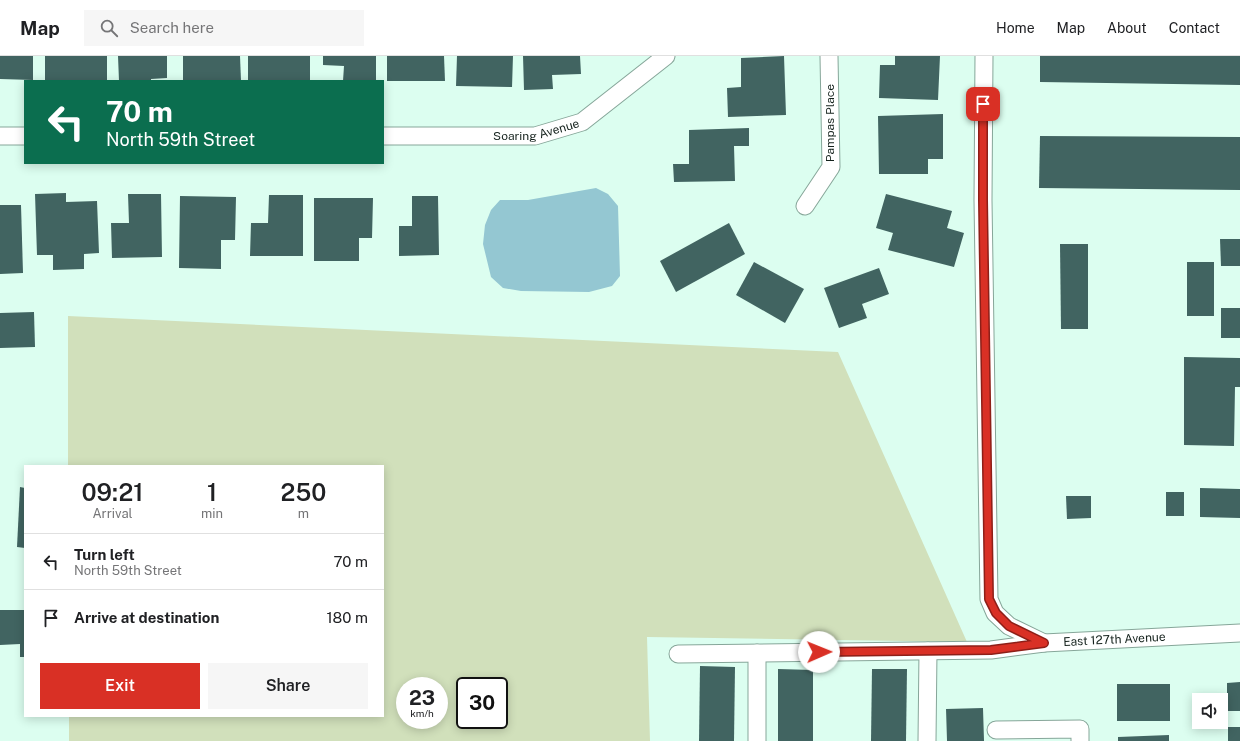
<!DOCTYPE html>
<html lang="en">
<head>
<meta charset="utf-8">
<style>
	body { margin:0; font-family:"Public Sans",sans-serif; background:#f6f6f6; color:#202124; height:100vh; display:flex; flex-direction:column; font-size:15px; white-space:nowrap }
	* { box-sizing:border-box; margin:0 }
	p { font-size:13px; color:#757577 }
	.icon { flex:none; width:22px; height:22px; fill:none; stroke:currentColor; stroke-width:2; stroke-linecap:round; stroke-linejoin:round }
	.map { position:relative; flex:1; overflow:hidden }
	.sheet { position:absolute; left:24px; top:409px; width:360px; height:252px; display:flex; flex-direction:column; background:#fff; border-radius:0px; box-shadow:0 2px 10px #0003 }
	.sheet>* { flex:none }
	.top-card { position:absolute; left:24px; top:24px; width:360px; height:84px; border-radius:0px; box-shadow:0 2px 10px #0003; background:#0b6e4f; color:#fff; overflow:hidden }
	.buttons { position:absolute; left:1192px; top:637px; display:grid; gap:8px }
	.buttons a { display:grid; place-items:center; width:36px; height:36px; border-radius:0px; background:#fff; box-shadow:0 2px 10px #0003; font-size:20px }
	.speed { position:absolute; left:396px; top:621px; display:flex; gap:8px; font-size:20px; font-weight:700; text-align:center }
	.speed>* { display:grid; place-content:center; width:52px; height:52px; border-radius:50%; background:#fff; box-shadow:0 2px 10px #0003; line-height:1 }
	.speed small { font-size:10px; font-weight:400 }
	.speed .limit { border:2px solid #111; border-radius:6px; background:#fff; color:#111 }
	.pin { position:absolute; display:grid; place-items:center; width:34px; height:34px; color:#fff; margin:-17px; border-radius:8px; box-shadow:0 2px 6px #0006 }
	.me { position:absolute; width:44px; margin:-22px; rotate:89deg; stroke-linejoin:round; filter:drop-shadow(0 0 3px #0008) }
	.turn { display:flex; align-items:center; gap:14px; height:84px; padding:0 16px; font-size:18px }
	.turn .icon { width:52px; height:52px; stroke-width:2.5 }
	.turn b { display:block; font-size:28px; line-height:34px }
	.eta { display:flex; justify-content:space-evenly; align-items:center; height:68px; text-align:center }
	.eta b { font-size:24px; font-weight:600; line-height:28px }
	.primary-button { display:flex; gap:8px; margin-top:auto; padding:8px 16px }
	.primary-button a { flex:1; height:46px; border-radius:0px; background:#d93025; color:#fff; font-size:16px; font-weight:600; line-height:46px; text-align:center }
	.primary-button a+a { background:#f6f6f6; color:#202124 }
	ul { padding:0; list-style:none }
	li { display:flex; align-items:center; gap:12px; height:56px; padding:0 16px; border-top:1px solid #e0e0e0 }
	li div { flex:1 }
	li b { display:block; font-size:15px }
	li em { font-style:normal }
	header { display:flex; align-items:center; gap:24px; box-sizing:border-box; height:56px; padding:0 20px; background:#fff; border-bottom:1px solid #e0e0e0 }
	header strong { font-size:19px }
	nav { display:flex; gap:22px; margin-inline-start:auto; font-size:14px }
	.search { width:280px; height:36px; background:#f6f6f6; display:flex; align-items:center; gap:10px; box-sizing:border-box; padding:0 14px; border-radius:0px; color:#757577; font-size:15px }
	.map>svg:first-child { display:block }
	.green { fill:#d1e0bb; fill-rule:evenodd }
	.water { fill:#94c7d2 }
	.building { fill:#416461 }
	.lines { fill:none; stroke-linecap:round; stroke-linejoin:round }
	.minor-casing { stroke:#86a699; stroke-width:19 }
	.minor { stroke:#fff; stroke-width:17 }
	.route-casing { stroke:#8d1f18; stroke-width:10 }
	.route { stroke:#d93025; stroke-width:7 }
	.labels { text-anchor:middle; stroke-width:4; stroke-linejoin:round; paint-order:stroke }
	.street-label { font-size:12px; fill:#14211c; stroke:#fff }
</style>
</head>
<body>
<header>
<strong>Map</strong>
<div class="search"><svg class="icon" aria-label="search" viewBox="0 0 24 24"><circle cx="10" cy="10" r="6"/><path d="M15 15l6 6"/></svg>Search here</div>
<nav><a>Home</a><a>Map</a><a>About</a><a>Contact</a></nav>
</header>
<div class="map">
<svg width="1240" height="685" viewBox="0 0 1240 685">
	<rect width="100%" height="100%" fill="#dcfef0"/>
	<path class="green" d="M 68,260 L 838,296 L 967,586 L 647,581 L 650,685 L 69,685 L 69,660 L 383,660 L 383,410 L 68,410 ZM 405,630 L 439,630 L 439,664 L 405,664 ZM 465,630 L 499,630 L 499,664 L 465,664 Z"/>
	<polygon class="water" points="596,132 608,138 618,150 620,220 612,230 589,236 521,235 503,232 491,221 483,188 485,169 491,154 500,144 528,144"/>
	<g class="building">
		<polygon points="0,0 33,0 33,24 0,23"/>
		<rect x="45" y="0" width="62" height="25"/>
		<polygon points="118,0 167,0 167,22 151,23 151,25 119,25"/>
		<polygon points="183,0 240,0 241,25 183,25"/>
		<rect x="248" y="0" width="62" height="25"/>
		<polygon points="323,0 376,0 376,25 343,25 344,10 323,9"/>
		<polygon points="387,0 444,0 445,25 387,25"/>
		<polygon points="457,0 513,0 512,31 456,30"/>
		<polygon points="523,0 580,0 581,18 552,19 553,33 524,34"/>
		<polygon points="784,0 786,59 728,61 727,32 741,31 741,2"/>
		<polygon points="895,0 940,0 938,44 879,42 880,9 895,9"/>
		<polygon points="1040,0 1240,0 1240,29 1040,26"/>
		<polygon points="943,58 943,103 928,103 928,118 879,118 878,60"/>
		<polygon points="749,72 749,90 734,90 735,125 674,126 673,108 689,108 689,74"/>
		<polygon points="1040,80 1240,81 1240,134 1039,132"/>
		<polygon points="66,137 66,146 97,145 99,197 84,198 84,213 53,214 53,199 37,199 35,138"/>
		<polygon points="128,138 161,138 162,201 112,202 111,167 129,167"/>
		<polygon points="886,138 952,155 947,172 964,177 954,211 888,194 893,177 876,172"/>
		<polygon points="269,139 303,139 303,200 250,200 251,167 268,167"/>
		<polygon points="180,140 236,141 235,184 221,184 221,213 179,212"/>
		<polygon points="412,140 438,140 439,199 399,200 399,170 412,170"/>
		<polygon points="314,142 373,142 372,182 359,182 359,205 314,205"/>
		<polygon points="0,149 21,149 23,217 0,218"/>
		<polygon points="729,167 745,198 676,236 660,205"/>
		<polygon points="1220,183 1240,183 1240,210 1221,210"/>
		<polygon points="1060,188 1088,188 1088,273 1061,273"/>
		<polygon points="754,206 804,233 785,267 736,239"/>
		<rect x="1187" y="206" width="27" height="54"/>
		<polygon points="879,212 889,238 862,248 867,262 839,272 824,232"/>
		<rect x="1221" y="252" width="19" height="30"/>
		<polygon points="34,256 35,291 0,292 0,257"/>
		<polygon points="1184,301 1240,302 1240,331 1235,331 1234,390 1184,389"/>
		<polygon points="20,431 25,432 25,492 17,491"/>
		<polygon points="1200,432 1240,433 1240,462 1200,461"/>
		<rect x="1166" y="436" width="18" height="24"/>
		<polygon points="1066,440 1091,440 1091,462 1067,463"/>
		<polygon points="0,554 25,554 25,601 20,601 20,588 0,589"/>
		<polygon points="700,610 735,611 734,685 699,685"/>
		<polygon points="778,613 813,614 813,685 778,685"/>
		<polygon points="872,613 907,613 906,685 871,685"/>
		<polygon points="1240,626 1240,655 1227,655 1227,627"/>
		<rect x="1117" y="628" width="53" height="37"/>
		<polygon points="983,652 984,685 947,685 946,653"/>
		<rect x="1228" y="671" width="12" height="14"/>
		<polygon points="1169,679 1169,685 1118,685 1118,681"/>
	</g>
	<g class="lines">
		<defs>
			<g id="minor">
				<polyline points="984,0 983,144 989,543 995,557 1009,570 1044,587"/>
				<polyline points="0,80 25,80"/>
				<path id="s1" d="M 383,80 L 535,80 L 582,66 L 666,0"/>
				<polyline points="805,150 831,111 829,0"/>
				<path id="s2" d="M 678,598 L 991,594 L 1044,587 L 1240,577"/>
				<polyline points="996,674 1080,673 1080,685"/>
				<polyline points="757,685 757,597"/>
				<polyline points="927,685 928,595"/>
			</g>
		</defs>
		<use href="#minor" class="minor-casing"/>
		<use href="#minor" class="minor"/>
	</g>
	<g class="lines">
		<defs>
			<polyline id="route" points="819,596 991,594 1044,587 1009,570 996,557 989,543 983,144 983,48"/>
		</defs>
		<use href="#route" class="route-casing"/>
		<use href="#route" class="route"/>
	</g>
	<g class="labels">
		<g class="street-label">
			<text transform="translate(830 67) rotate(-90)" y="4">Pampas Place</text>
			<text dy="4" stroke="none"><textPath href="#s1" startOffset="154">Soaring Avenue</textPath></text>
			<text dy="4" stroke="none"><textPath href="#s2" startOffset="437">East 127th Avenue</textPath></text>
		</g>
	</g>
</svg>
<div class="buttons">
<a><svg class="icon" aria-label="sound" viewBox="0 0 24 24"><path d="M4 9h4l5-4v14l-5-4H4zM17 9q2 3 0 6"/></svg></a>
</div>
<div class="speed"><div>23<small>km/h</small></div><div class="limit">30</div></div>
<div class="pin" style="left:983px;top:48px;background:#d93025"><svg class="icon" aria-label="arrive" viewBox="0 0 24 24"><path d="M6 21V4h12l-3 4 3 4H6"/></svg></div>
<svg class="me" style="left:819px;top:596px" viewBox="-20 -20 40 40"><circle r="19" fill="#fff"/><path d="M0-13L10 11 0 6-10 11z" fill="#d93025"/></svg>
<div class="top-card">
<div class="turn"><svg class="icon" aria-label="left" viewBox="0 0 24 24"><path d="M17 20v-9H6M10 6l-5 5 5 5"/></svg><div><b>70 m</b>North 59th Street</div></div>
</div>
<section class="sheet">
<div class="eta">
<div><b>09:21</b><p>Arrival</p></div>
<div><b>1</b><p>min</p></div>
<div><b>250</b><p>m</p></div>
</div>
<ul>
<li><svg class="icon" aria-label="left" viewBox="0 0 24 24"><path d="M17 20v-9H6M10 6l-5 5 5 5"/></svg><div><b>Turn left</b><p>North 59th Street</p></div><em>70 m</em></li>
<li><svg class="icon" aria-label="arrive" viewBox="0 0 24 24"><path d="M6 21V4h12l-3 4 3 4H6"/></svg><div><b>Arrive at destination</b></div><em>180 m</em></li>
</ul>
<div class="primary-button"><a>Exit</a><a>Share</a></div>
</section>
</div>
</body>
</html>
